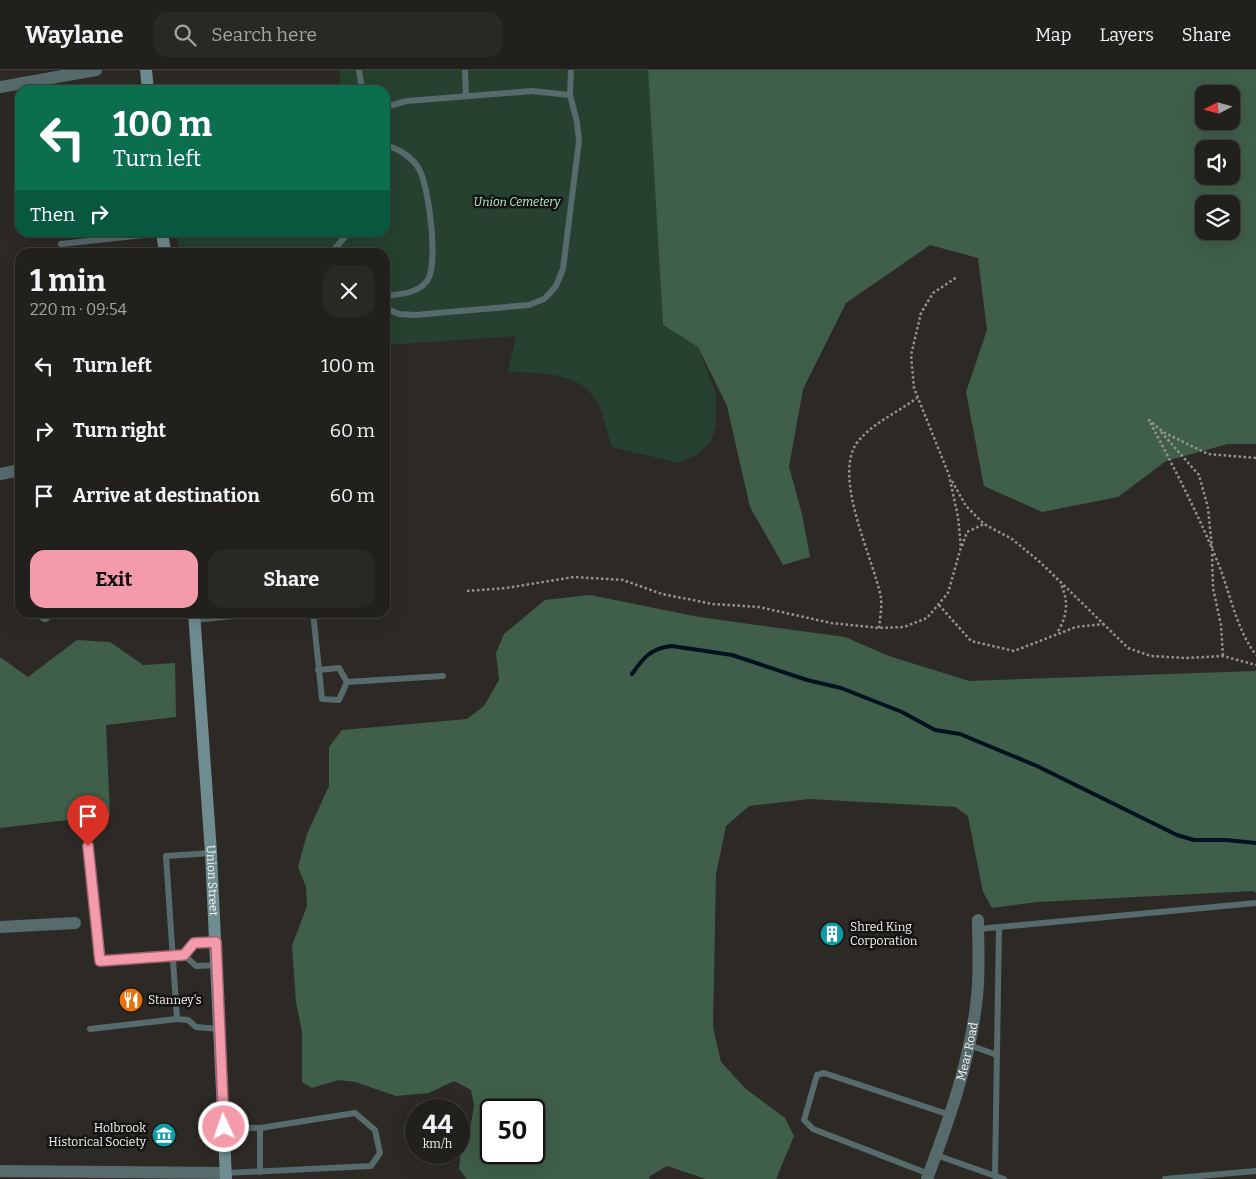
<!DOCTYPE html>
<html lang="en">
<head>
<meta charset="utf-8">
<style>
	body { margin:0; font-family:Bitter,serif; background:#2a2825; color:#f1f3f6; height:100vh; display:flex; flex-direction:column; font-size:19px; white-space:nowrap }
	* { box-sizing:border-box; margin:0 }
	p { font-size:16px; color:#a2a3a3 }
	.icon { flex:none; width:28px; height:28px; fill:none; stroke:currentColor; stroke-width:2; stroke-linecap:round; stroke-linejoin:round }
	.map { position:relative; flex:1; overflow:hidden }
	.details { position:absolute; left:15px; top:178px; width:375px; height:370px; display:flex; flex-direction:column; background:#22201c; border-radius:15px; box-shadow:0 5px 20px #0002,0 0 0 1px #3f3e3b }
	.details>* { flex:none }
	.guide { position:absolute; left:15px; top:15px; width:375px; height:152px; border-radius:15px; box-shadow:0 5px 20px #0002,0 0 0 1px #3f3e3b; background:#0b6e4f; color:#fff; overflow:hidden }
	.needle { width:32px; rotate:264deg }
	.buttons { position:absolute; left:1195px; top:15px; display:grid; gap:10px }
	.buttons a { display:grid; place-items:center; width:45px; height:45px; border-radius:10px; background:#22201c; box-shadow:0 5px 20px #0002,0 0 0 1px #3f3e3b; font-size:25px }
	.speed { position:absolute; left:405px; top:1029px; display:flex; gap:10px; font-size:25px; font-weight:700; text-align:center }
	.speed>* { display:grid; place-content:center; width:65px; height:65px; border-radius:50%; background:#22201c; box-shadow:0 5px 20px #0002,0 0 0 1px #3f3e3b; line-height:1 }
	.speed small { font-size:12px; font-weight:400 }
	.speed .limit { border:2px solid #111; border-radius:8px; background:#fff; color:#111 }
	.pin { position:absolute; display:grid; place-items:center; width:42px; height:42px; color:#fff; margin:-51px -21px; border-radius:50% 50% 50% 0; rotate:-45deg; box-shadow:0 0 5px #0007 }
	.pin .icon { rotate:45deg }
	.me { position:absolute; width:55px; margin:-28px; rotate:357deg; stroke-linejoin:round; filter:drop-shadow(0 0 4px #0008) }
	.turn { display:flex; align-items:center; gap:18px; height:105px; padding:0 15px; font-size:22px }
	.turn .icon { width:65px; height:65px; stroke-width:2.5 }
	.turn b { display:block; font-size:35px; line-height:42px }
	.then { display:flex; align-items:center; height:48px; padding:0 15px; background:#0003; gap:10px; font-size:19px }
	.round { display:grid; place-items:center; flex:none; width:52px; height:52px; border-radius:15px; background:#2a2825 }
	.headline { display:flex; align-items:center; justify-content:space-between; height:85px; padding:0 15px }
	h1 { font-size:30px; font-weight:700; line-height:38px }
	.action { display:flex; gap:10px; margin-top:auto; padding:10px 15px }
	.action a { flex:1; height:58px; border-radius:15px; background:#f39aab; color:#111; font-size:20px; font-weight:700; line-height:58px; text-align:center }
	.action a+a { background:#2a2825; color:#f1f3f6 }
	ul { padding:0; list-style:none }
	li { display:flex; align-items:center; gap:15px; height:65px; padding:0 15px }
	li div { flex:1 }
	li b { display:block; font-size:19px }
	li em { font-style:normal }
	header { display:flex; align-items:center; gap:30px; box-sizing:border-box; height:70px; padding:0 25px; background:#22201c; border-bottom:1px solid #3f3e3b }
	header strong { font-size:24px }
	nav { display:flex; gap:28px; margin-inline-start:auto; font-size:18px }
	.search { width:350px; height:45px; background:#2a2825; display:flex; align-items:center; gap:12px; box-sizing:border-box; padding:0 18px; border-radius:15px; color:#a2a3a3; font-size:19px }
	.map>svg:first-child { display:block }
	.green { fill:#26412f }
	.forest { fill:#3f5f4a; fill-rule:evenodd }
	.lines { fill:none; stroke-linecap:round; stroke-linejoin:round }
	.stream { stroke:#00121f; stroke-width:4 }
	.path { stroke:#959390; stroke-width:2.5; stroke-dasharray:2.5 2.5; stroke-linecap:butt }
	.lane { stroke:#576a6c; stroke-width:6 }
	.street { stroke:#576a6c; stroke-width:12 }
	.secondary { stroke:#6f8d90; stroke-width:12 }
	.route-casing { stroke:#9e646f; stroke-width:12 }
	.route { stroke:#f39aab; stroke-width:9 }
	.labels { text-anchor:middle; stroke-width:5; stroke-linejoin:round; paint-order:stroke }
	.park-label { font-size:12px; font-style:italic; fill:#b7f2c9; stroke:#141311 }
	.street-label { font-size:12px; fill:#f6f4f2; stroke:#141311 }
	.poi-label { font-size:12px; fill:#f6f4f2; stroke:#141311; text-anchor:start }
</style>
</head>
<body>
<header>
<strong>Waylane</strong>
<div class="search"><svg class="icon" aria-label="search" viewBox="0 0 24 24"><circle cx="10" cy="10" r="6"/><path d="M15 15l6 6"/></svg>Search here</div>
<nav><a>Map</a><a>Layers</a><a>Share</a></nav>
</header>
<div class="map">
<svg width="1256" height="1109" viewBox="0 0 1256 1109">
	<rect width="100%" height="100%" fill="#2d2a26"/>
	<path class="green" d="M 339,0 L 648,0 L 663,255 L 698,277 L 716,323 L 716,355 L 711,372 L 696,385 L 679,393 L 612,377 C 607,365 603,344 598,333 C 580,301 540,303 508,302 L 516,266 L 385,275 L 385,182 L 179,182 L 177,163 L 385,162 L 385,20 L 341,20 Z"/>
	<g class="forest">
		<path d="M 648,0 L 1256,0 L 1256,374 L 1228,374 L 1166,391 L 1118,427 L 1042,442 L 984,416 L 966,322 L 987,260 L 978,188 L 930,175 L 846,233 L 803,319 L 789,397 L 802,444 L 810,487 L 783,495 L 750,437 L 727,336 L 698,277 L 663,255 ZM 1204,24 L 1231,24 L 1231,51 L 1204,51 ZM 1204,79 L 1231,79 L 1231,106 L 1204,106 ZM 1204,134 L 1231,134 L 1231,161 L 1204,161 Z"/>
		<path d="M 590,525 L 699,547 L 845,567 L 889,586 L 969,611 L 1256,601 L 1256,823 L 1253,821 L 1038,832 L 992,838 L 983,822 L 968,746 L 956,737 L 809,729 L 749,736 L 726,756 L 716,804 L 713,957 L 721,992 L 746,1019 L 785,1048 L 794,1066 L 776,1109 L 706,1109 L 667,1096 L 650,1106 L 649,1109 L 467,1109 L 459,1099 L 461,1076 L 470,1060 L 474,1035 L 471,1020 L 454,1011 L 429,1023 L 396,1026 L 355,1012 L 338,1010 L 312,1018 L 302,1012 L 302,962 L 296,932 L 292,876 L 307,836 L 306,817 L 298,797 L 307,764 L 329,716 L 329,677 L 342,660 L 467,649 L 484,636 L 499,610 L 496,583 L 504,564 L 545,530 ZM 491,1040 L 534,1040 L 534,1082 L 491,1082 Z"/>
		<polygon points="77,570 110,572 143,595 175,593 176,647 106,655 110,745 0,758 0,587 28,607"/>
	</g>
	<g class="lines">
		<path class="stream" d="M 632,604 C 643,588 651,578 672,576 L 732,585 L 807,610 L 841,618 L 902,642 L 935,660 L 960,664 L 1037,696 L 1177,765 L 1194,770 L 1226,770 L 1256,773"/>
		<g class="path">
			<polyline points="1161,362 1199,405 1208,438 1212,478"/>
			<path d="M 1256,388 L 1208,384 L 1163,362 L 1149,350 C 1174,398 1200,447 1220,498 C 1231,527 1237,560 1256,585"/>
			<polyline points="952,411 966,436 984,454 1012,469 1040,492 1128,578 1151,586 1186,588 1223,586 1256,595"/>
			<polyline points="962,476 967,462 984,454"/>
			<polyline points="1212,484 1213,518 1221,555 1223,586"/>
			<polyline points="467,521 506,518 574,507 623,510 662,524 713,534 759,537 831,553 879,558 904,557 927,548 948,523 961,477 958,447 949,405 914,318 911,285 921,243 933,223 957,207"/>
			<polyline points="939,535 971,571 1014,581 1076,557 1104,554"/>
			<path d="M 879,558 C 880,549 882,537 881,528 C 874,489 830,404 859,370 C 875,352 898,342 917,328"/>
			<path d="M 1058,561 C 1067,547 1069,530 1061,515"/>
		</g>
		<g class="lane">
			<polyline points="359,0 362,20"/>
			<polyline points="465,0 466,26"/>
			<polyline points="570,25 571,0"/>
			<polyline points="385,37 407,31 532,21 570,25 577,52 579,71 563,199 556,216 551,222 544,229 529,235 415,245 399,244 385,238"/>
			<path d="M 385,75 C 399,79 411,86 419,99 C 429,116 439,195 427,211 C 417,224 400,224 385,226"/>
			<polyline points="61,174 162,163"/>
			<polyline points="332,182 349,162"/>
			<polyline points="313,542 322,629 339,630 347,612 443,606"/>
			<polyline points="195,550 270,542"/>
			<polyline points="318,600 339,598 347,612"/>
			<polyline points="87,776 100,891 184,885 194,873 216,872"/>
			<polyline points="978,859 1256,833"/>
			<polyline points="184,885 196,896 217,895"/>
			<polyline points="177,949 166,786 211,783"/>
			<polyline points="90,959 177,949 188,950 196,957 219,959"/>
			<polyline points="969,975 997,985"/>
			<polyline points="224,1057 260,1058 355,1043 375,1060 380,1083 371,1096 226,1103"/>
			<polyline points="260,1058 260,1102"/>
			<polyline points="936,1085 1004,1109"/>
			<polyline points="929,1104 813,1059 804,1050 817,1005 824,1003 950,1045"/>
			<polyline points="995,1106 999,857"/>
			<polyline points="1165,1109 1256,1101"/>
		</g>
		<g class="street">
			<polyline points="0,17 96,0"/>
			<polyline points="0,404 20,400"/>
			<polyline points="44,542 45,546"/>
			<polyline points="0,857 75,853"/>
			<polyline points="0,1101 226,1103"/>
			<path id="s1" d="M 927,1109 C 949,1050 971,989 977,926 C 980,901 978,875 978,850"/>
		</g>
		<g class="secondary">
			<polyline points="146,0 148,20"/>
			<polyline points="162,162 165,182"/>
			<path id="s2" d="M 194,542 L 211,783 L 226,1109"/>
		</g>
	</g>
	<g class="lines">
		<defs>
			<polyline id="route" points="88,776 100,891 184,885 194,873 216,872 224,1057"/>
		</defs>
		<use href="#route" class="route-casing"/>
		<use href="#route" class="route"/>
	</g>
	<defs>
		<symbol id="building-disc" viewBox="-11 -11 22 22"><circle r="9.5" fill="#0f9aa8" stroke="#141311"/><path d="M-4-6H4V6H1V3H-1V6H-4ZM-2.5-4.3h1.7v1.8h-1.7ZM.8-4.3h1.7v1.8H.8ZM-2.5-1h1.7V.8h-1.7ZM.8-1h1.7V.8H.8Z" fill="#fff"/></symbol>
		<symbol id="restaurant-disc" viewBox="-11 -11 22 22"><circle r="9.5" fill="#e8710a" stroke="#141311"/><path d="M-5-6h1v4h1v-4h1v4h1v-4h1v5L-1.5 .5V6h-2V.5L-5-1ZM5-6V6H3V1.5H1.5Q1.5-4 5-6Z" fill="#fff"/></symbol>
		<symbol id="museum-disc" viewBox="-11 -11 22 22"><circle r="9.5" fill="#0f9aa8" stroke="#141311"/><path d="M0-6L6-3V-2H-6V-3ZM-5-1h2V3h-2ZM-1-1h2V3h-2ZM3-1h2V3H3ZM-6 4H6V6H-6Z" fill="#fff"/></symbol>
	</defs>
	<g fill-rule="evenodd">
		<use href="#building-disc" x="818" y="850" width="28" height="28"/>
		<use href="#restaurant-disc" x="117" y="916" width="28" height="28"/>
		<use href="#museum-disc" x="150" y="1051" width="28" height="28"/>
	</g>
	<g class="labels">
		<g class="park-label">
			<text x="517" y="136">Union Cemetery</text>
		</g>
		<g class="street-label">
			<text dy="4" stroke="none"><textPath href="#s2" startOffset="269">Union Street</textPath></text>
			<text dy="4" stroke="none"><textPath href="#s1" startOffset="134">Mear Road</textPath></text>
		</g>
		<g class="poi-label">
			<text x="850" y="861">Shred King<tspan x="850" dy="14">Corporation</tspan></text>
			<text x="148" y="934">Stanney's</text>
			<text x="146" y="1062" text-anchor="end">Holbrook<tspan x="146" dy="14">Historical Society</tspan></text>
		</g>
	</g>
</svg>
<div class="buttons">
<a><svg class="needle" viewBox="-14 -14 28 28"><path d="M0-13l5 13h-10z" fill="#e53935"/><path d="M0 13l5-13h-10z" fill="#a2a3a3"/></svg></a>
<a><svg class="icon" aria-label="sound" viewBox="0 0 24 24"><path d="M4 9h4l5-4v14l-5-4H4zM17 9q2 3 0 6"/></svg></a>
<a><svg class="icon" aria-label="layers" viewBox="0 0 24 24"><path d="M12 4l9 5-9 5-9-5zM3 14l9 5 9-5"/></svg></a>
</div>
<div class="speed"><div>44<small>km/h</small></div><div class="limit">50</div></div>
<div class="pin" style="left:88px;top:776px;background:#d93025"><svg class="icon" aria-label="arrive" viewBox="0 0 24 24"><path d="M6 21V4h12l-3 4 3 4H6"/></svg></div>
<svg class="me" style="left:224px;top:1057px" viewBox="-20 -20 40 40"><circle r="17" fill="#f39aab" stroke="#fff" stroke-width="3"/><path d="M0-11L8 9 0 5-8 9z" fill="#fff"/></svg>
<div class="guide">
<div class="turn"><svg class="icon" aria-label="left" viewBox="0 0 24 24"><path d="M17 20v-9H6M10 6l-5 5 5 5"/></svg><div><b>100 m</b>Turn left</div></div>
<div class="then">Then<svg class="icon" aria-label="right" viewBox="0 0 24 24"><path d="M7 20v-9h11M14 6l5 5-5 5"/></svg></div>
</div>
<section class="details">
<div class="headline"><div><h1>1 min</h1><p>220 m · 09:54</p></div><a class="round"><svg class="icon" aria-label="close" viewBox="0 0 24 24"><path d="M6 6l12 12M18 6L6 18"/></svg></a></div>
<ul>
<li><svg class="icon" aria-label="left" viewBox="0 0 24 24"><path d="M17 20v-9H6M10 6l-5 5 5 5"/></svg><div><b>Turn left</b></div><em>100 m</em></li>
<li><svg class="icon" aria-label="right" viewBox="0 0 24 24"><path d="M7 20v-9h11M14 6l5 5-5 5"/></svg><div><b>Turn right</b></div><em>60 m</em></li>
<li><svg class="icon" aria-label="arrive" viewBox="0 0 24 24"><path d="M6 21V4h12l-3 4 3 4H6"/></svg><div><b>Arrive at destination</b></div><em>60 m</em></li>
</ul>
<div class="action"><a>Exit</a><a>Share</a></div>
</section>
</div>
</body>
</html>
